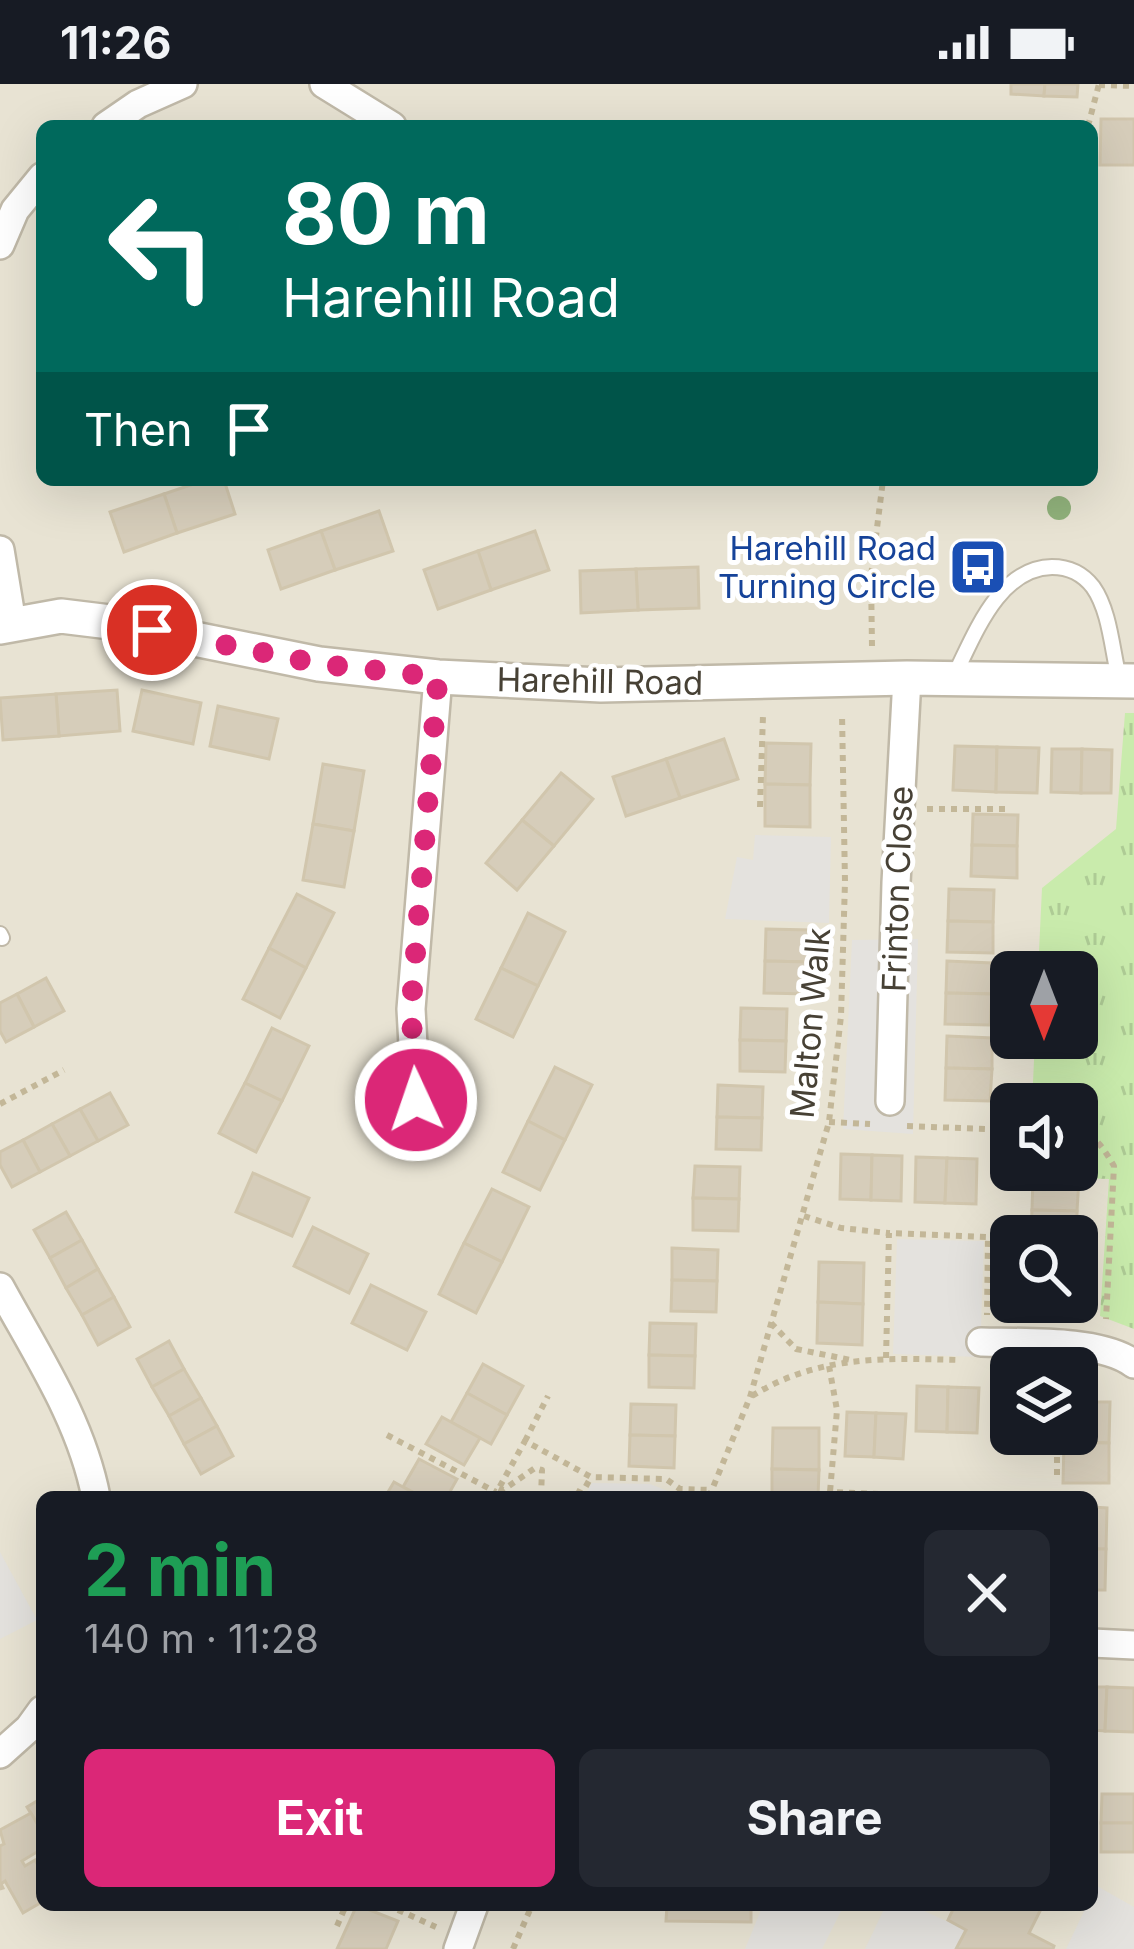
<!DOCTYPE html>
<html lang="en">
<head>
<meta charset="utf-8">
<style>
	body { margin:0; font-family:Inter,sans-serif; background:#242831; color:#f1f3f6; height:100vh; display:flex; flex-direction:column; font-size:45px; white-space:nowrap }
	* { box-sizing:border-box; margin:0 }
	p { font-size:39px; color:#9ea1a6 }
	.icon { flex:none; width:66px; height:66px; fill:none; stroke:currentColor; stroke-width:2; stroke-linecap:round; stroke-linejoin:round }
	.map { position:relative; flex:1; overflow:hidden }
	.side { position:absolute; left:36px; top:1407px; width:1062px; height:420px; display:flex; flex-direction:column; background:#171b24; border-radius:18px; box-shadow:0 12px 48px #0002 }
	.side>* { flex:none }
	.top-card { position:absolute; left:36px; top:36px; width:1062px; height:366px; border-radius:18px; box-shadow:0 12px 48px #0002; background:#00695c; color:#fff; overflow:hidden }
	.needle { width:78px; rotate:180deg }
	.fabs { position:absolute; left:990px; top:867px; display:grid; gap:24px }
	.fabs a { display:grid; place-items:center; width:108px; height:108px; border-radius:18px; background:#171b24; box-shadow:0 12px 48px #0002; font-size:60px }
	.pin { position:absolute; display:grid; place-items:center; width:102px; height:102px; color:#fff; margin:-51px; border:6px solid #fff; border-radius:50%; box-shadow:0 3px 12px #0007 }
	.me { position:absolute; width:132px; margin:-66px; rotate:357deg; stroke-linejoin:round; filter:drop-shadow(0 0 9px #0008) }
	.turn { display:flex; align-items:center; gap:42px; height:252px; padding:0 48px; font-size:54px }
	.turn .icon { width:156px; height:156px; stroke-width:2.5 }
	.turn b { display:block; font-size:84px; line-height:102px }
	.then { display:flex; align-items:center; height:114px; padding:0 48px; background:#0003; gap:24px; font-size:45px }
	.round { display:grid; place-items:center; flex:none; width:126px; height:126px; border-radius:18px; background:#242831 }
	.summary { display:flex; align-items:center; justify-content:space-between; height:204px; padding:0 48px }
	h1 { font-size:72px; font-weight:700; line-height:90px; color:#1e9e55 }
	.action { display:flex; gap:24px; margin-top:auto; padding:24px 48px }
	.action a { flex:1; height:138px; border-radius:18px; background:#db2777; color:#fff; font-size:48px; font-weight:700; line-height:138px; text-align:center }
	.action a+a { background:#242831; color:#f1f3f6 }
	.status { display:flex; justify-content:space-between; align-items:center; height:84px; padding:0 60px; background:#171b24; direction:ltr }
	.status svg { height:33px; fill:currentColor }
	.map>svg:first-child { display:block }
	.residential { fill:#e8e3d3; fill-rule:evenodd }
	.grass { fill:url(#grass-tufts) }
	.parking { fill:#e4e2de }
	.building { fill:#d6cdba; stroke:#d1c6ad; stroke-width:3 }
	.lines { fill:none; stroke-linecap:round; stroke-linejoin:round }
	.service-casing { stroke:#c0b9a8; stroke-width:18 }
	.minor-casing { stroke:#c0b9a8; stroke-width:32 }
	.tertiary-casing { stroke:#c0b9a8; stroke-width:38 }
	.path { stroke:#c3b798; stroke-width:6; stroke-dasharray:6 6; stroke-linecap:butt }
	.service { stroke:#fff; stroke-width:14 }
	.minor { stroke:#fff; stroke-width:27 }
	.tertiary { stroke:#fff; stroke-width:33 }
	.tree { fill:#90b17b }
	.route { stroke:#db2777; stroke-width:21; stroke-dasharray:0 37.8 }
	.labels { text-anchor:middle; stroke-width:10; stroke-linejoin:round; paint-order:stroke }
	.transit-label { font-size:33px; fill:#164399; stroke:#fff; text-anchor:end }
	.street-label { font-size:33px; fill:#474135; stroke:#fff }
</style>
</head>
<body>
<div class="status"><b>11:26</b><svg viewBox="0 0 49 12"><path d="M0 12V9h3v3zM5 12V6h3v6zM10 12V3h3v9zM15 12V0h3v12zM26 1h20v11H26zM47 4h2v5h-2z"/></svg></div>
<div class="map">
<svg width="1134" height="1865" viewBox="0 0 1134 1865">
	<defs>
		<pattern id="grass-tufts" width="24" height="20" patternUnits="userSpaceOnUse" patternTransform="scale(3)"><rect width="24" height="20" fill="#c9ebac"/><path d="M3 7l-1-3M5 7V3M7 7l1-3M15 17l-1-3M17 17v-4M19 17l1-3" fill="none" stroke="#aecb95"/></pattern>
	</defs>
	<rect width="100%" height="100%" fill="#f4f1e6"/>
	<path class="residential" d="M 0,0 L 1134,0 L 1134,1865 L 0,1865 ZM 42,42 L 1092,42 L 1092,396 L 42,396 ZM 1011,888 L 1077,888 L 1077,954 L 1011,954 ZM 1011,1020 L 1077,1020 L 1077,1086 L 1011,1086 ZM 1011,1152 L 1077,1152 L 1077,1218 L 1011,1218 ZM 1011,1284 L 1077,1284 L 1077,1350 L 1011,1350 ZM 42,1413 L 1092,1413 L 1092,1821 L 42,1821 Z"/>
	<polygon class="grass" points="1125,629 1134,629 1134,1245 1100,1232 1109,1095 1039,1093 1038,1086 1077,1086 1077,1020 1032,1020 1035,954 1077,954 1077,888 1038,888 1042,804 1116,745"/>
	<g class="parking">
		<polygon points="755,751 831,753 829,839 725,835 737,773 753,776"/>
		<polygon points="918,855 913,1050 843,1045 852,856"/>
		<polygon points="897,1155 984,1157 980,1273 893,1270"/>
		<polygon points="592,1399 650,1400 683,1413 584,1413"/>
		<polygon points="0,1468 37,1536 0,1555"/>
		<polygon points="1097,1802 1134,1823 1134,1865 1066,1865 1087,1821 1092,1821 1092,1811"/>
		<polygon points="763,1821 844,1821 822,1865 745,1865"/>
		<polygon points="886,1821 911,1821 966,1846 956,1865 865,1865"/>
	</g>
	<g class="building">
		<polygon points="1011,0 1045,0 1044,12 1011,10"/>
		<polygon points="1045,0 1078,0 1077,13 1044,12"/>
		<polygon points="1101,35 1134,35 1134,81 1100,81"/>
		<polygon points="205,396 224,396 235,430 177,449 164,410"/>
		<polygon points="164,410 177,449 124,468 110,428"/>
		<polygon points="379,427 393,467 335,486 321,447"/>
		<polygon points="321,447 335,486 281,505 268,466"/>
		<polygon points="535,447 549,486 491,506 478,467"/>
		<polygon points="478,467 491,506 438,525 424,486"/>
		<polygon points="698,483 699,524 638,526 636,485"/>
		<polygon points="636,485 638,526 581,529 580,487"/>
		<polygon points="117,606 120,647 59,652 56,610"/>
		<polygon points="142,606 201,619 193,660 133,647"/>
		<polygon points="56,610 59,652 3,656 0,614"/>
		<polygon points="218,622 278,635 269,675 210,662"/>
		<polygon points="724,655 738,695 680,714 666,675"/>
		<polygon points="766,659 811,660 810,701 765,700"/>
		<polygon points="955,662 997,663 996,708 953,706"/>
		<polygon points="997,663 1039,664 1037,709 996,708"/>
		<polygon points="1052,665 1082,665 1081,709 1051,708"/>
		<polygon points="1082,665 1112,666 1111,709 1081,709"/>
		<polygon points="666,675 680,714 626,732 613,693"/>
		<polygon points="323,680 364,687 354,747 313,740"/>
		<polygon points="561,689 593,715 554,762 522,736"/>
		<polygon points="765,700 810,701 810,743 765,742"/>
		<polygon points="973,730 1018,731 1017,762 972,761"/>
		<polygon points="522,736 554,762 517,806 486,779"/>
		<polygon points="313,740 354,747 344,803 303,796"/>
		<polygon points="972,761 1017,762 1017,794 971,792"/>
		<polygon points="949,805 994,806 993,838 948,837"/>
		<polygon points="297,810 334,829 306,884 269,864"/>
		<polygon points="528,829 565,848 538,902 501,884"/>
		<polygon points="948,837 993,838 993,869 947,868"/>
		<polygon points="766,845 811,846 810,878 765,877"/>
		<polygon points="269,864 306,884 280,934 243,915"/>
		<polygon points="765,877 810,878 809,910 764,909"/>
		<polygon points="947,877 992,879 992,910 946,909"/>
		<polygon points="501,884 538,902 513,953 476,935"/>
		<polygon points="46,894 64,927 34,943 17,910"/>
		<polygon points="946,909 992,910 990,941 945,940"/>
		<polygon points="17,910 34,943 6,958 0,947 0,919"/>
		<polygon points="741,924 787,925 786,957 740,956"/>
		<polygon points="272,944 309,962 282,1017 245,999"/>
		<polygon points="947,952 992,954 992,985 946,984"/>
		<polygon points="740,956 786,957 785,988 740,987"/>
		<polygon points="555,983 592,1001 565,1056 528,1037"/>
		<polygon points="946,984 992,985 990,1017 945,1016"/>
		<polygon points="245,999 282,1017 256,1068 219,1049"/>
		<polygon points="718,1001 763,1003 762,1034 717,1033"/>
		<polygon points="110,1009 128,1041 98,1057 80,1025"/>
		<polygon points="80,1025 98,1057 70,1072 52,1040"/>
		<polygon points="717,1033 762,1034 761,1066 716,1065"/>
		<polygon points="528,1037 565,1056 540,1106 503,1088"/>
		<polygon points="52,1040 70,1072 40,1088 23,1056"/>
		<polygon points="23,1056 40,1088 12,1103 0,1081 0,1068"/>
		<polygon points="841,1070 872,1071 871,1116 840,1115"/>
		<polygon points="872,1071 902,1072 901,1117 871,1116"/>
		<polygon points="916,1073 947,1074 945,1119 915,1118"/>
		<polygon points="947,1074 977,1075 976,1120 945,1119"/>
		<polygon points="695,1082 740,1083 739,1115 693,1114"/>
		<polygon points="253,1089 309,1114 292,1152 236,1128"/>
		<polygon points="1033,1094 1079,1095 1077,1127 1032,1126"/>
		<polygon points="492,1105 529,1123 502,1178 464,1159"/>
		<polygon points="693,1114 739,1115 738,1147 693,1146"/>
		<polygon points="1032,1126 1077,1127 1077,1152 1031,1152"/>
		<polygon points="66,1128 82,1156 50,1174 34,1146"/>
		<polygon points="313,1143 368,1170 349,1209 294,1182"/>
		<polygon points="82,1156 98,1185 66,1204 50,1174"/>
		<polygon points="464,1159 502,1178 476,1229 439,1210"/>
		<polygon points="672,1164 718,1166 717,1197 672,1196"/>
		<polygon points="819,1178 864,1179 863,1220 818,1218"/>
		<polygon points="98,1185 114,1213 82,1231 66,1204"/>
		<polygon points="672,1196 717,1197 716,1228 671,1227"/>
		<polygon points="371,1201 426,1228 407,1266 352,1239"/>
		<polygon points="114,1213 130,1243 98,1261 82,1231"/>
		<polygon points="818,1218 863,1220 862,1261 817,1259"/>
		<polygon points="1028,1218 1073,1218 1073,1231 1028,1230"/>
		<polygon points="650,1239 696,1240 695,1272 649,1271"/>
		<polygon points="169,1257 184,1285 152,1303 137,1275"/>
		<polygon points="649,1271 695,1272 694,1304 649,1303"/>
		<polygon points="483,1280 523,1302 507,1331 467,1309"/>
		<polygon points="184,1285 201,1314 169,1332 152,1303"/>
		<polygon points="917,1302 948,1303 947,1348 916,1347"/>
		<polygon points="948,1303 979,1304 977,1349 947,1348"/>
		<polygon points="996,1306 1011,1306 1011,1350 995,1350"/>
		<polygon points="467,1309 507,1331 491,1360 451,1338"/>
		<polygon points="201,1314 217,1342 184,1360 169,1332"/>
		<polygon points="1077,1318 1110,1318 1109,1359 1064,1358 1064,1350 1077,1350"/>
		<polygon points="631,1320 676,1321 675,1352 630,1351"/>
		<polygon points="847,1328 876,1329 874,1373 845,1372"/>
		<polygon points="876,1329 906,1330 903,1375 874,1373"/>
		<polygon points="442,1333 480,1354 464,1381 426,1360"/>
		<polygon points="217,1342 233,1372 201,1390 184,1360"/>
		<polygon points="773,1344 819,1344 819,1386 772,1385"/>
		<polygon points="630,1351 675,1352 674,1384 629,1382"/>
		<polygon points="1064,1358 1109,1359 1109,1399 1063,1399"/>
		<polygon points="419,1375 457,1395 447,1413 422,1413 403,1403"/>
		<polygon points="772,1385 819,1386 818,1413 772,1413"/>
		<polygon points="394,1398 403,1403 422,1413 385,1413"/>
		<polygon points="1092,1423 1107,1424 1106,1465 1092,1465"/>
		<polygon points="1092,1465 1106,1465 1105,1506 1092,1506"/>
		<polygon points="1092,1603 1107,1603 1105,1647 1092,1646"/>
		<polygon points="1107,1603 1134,1604 1134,1648 1105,1647"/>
		<polygon points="1102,1710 1134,1710 1134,1739 1101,1739"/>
		<polygon points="42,1714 42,1748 27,1723"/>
		<polygon points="31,1729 42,1748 42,1765 22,1777 25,1782 35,1776 42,1788 42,1818 23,1829 5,1797 1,1800 3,1804 0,1805 0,1762 4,1760 0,1746"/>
		<rect x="1101" y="1739" width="33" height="29"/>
		<polygon points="357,1821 398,1837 386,1865 337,1865"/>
		<polygon points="667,1821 751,1821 751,1838 666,1837"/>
		<polygon points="955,1821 1043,1821 1029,1849 1054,1862 1053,1865 956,1865 966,1846 948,1836"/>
	</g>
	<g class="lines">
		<defs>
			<g id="service">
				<path d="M 955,590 C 975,550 999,484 1052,483 C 1069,483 1083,490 1093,503 C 1110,527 1112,566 1119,594"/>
				<polyline points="0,850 2,854"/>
			</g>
			<g id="minor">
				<polyline points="324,0 392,42"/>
				<polyline points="106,42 138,20 183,0"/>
				<polyline points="0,161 15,126 42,93"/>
				<polyline points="0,466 12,539"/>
				<polyline points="416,1016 411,925 438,593"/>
				<polyline points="890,1017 896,799 907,594"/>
				<path d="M 0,1203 C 37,1271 81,1336 96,1413"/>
				<path d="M 981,1258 C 1022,1259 1102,1255 1134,1280"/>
				<polyline points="1092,1559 1134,1561"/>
				<polyline points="0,1670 29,1644 42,1626"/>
				<polyline points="458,1865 474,1821"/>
			</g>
			<polyline id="tertiary" points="0,543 61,532 110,538 319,580 438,593 601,601 907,594 1134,597"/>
		</defs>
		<use href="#service" class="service-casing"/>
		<use href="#minor" class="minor-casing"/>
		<use href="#tertiary" class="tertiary-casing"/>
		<g class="path">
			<polyline points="1099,1 1134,2"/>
			<polyline points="1088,42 1099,0"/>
			<polyline points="872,562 871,492 883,396"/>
			<polyline points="760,723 763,631"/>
			<polyline points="927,725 1009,725"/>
			<polyline points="0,1020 64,986"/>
			<polyline points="829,1038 870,1040"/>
			<polyline points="907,1042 1011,1046"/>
			<path d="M 1077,1048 C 1096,1050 1105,1067 1114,1082 L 1106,1235"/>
			<polyline points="804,1132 841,1144 888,1149"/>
			<polyline points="771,1239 796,1265 851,1276"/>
			<polyline points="886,1274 889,1149 988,1153 987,1231"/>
			<polyline points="829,1282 837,1326 830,1408"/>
			<path d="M 752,1312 C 818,1271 884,1274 960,1276"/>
			<polyline points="387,1351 496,1408"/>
			<polyline points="525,1357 548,1312"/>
			<polyline points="1057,1391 1057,1350"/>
			<polyline points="499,1404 503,1406 535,1384 542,1386 541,1413"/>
			<polyline points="494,1413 525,1357 591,1393 666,1395 680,1405 712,1406"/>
			<polyline points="567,1413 575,1406 589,1413"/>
			<polyline points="580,1413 591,1393"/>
			<polyline points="709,1413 750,1313 829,1038 841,932 845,798 842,629"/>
			<polyline points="830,1413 830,1408 958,1413"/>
			<polyline points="387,1821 436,1843"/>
			<polyline points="337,1842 346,1821"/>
			<polyline points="513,1865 532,1821"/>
		</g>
		<use href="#service" class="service"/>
		<use href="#minor" class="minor"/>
		<use href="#tertiary" class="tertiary"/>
	</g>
	<circle class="tree" cx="1059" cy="424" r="12"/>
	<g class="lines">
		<polyline class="route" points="152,546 320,580 438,593 411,925 416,1016"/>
	</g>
	<defs>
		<symbol id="bus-square" viewBox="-11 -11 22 22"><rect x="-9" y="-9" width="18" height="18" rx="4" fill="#1a4fb4" stroke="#fff"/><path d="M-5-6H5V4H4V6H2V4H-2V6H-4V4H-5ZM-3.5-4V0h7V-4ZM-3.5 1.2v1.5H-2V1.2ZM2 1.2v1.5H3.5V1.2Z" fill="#fff"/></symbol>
	</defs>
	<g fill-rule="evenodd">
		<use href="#bus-square" x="945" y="450" width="66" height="66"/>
	</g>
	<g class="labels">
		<g class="transit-label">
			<text x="936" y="476">Harehill Road<tspan x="936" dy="38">Turning Circle</tspan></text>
		</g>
		<g class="street-label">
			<text transform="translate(600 597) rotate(1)" y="12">Harehill Road</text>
			<text transform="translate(897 805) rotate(-88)" y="12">Frinton Close</text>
			<text transform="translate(810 939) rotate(-85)" y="12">Malton Walk</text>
		</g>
	</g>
</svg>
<div class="fabs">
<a><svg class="needle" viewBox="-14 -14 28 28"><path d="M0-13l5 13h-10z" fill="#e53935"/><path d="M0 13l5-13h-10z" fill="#9ea1a6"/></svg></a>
<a><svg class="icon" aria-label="sound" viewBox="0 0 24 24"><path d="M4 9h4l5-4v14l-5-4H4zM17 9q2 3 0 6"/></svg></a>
<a><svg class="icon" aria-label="search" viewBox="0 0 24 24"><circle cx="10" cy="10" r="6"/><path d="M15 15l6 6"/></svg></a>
<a><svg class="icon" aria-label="layers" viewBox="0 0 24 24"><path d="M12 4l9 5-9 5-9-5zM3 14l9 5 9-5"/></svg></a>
</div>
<div class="pin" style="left:152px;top:546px;background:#d93025"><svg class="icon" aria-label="arrive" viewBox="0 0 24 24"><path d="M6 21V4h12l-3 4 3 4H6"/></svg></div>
<svg class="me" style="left:416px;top:1016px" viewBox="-20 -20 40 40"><circle r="17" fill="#db2777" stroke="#fff" stroke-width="3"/><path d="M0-11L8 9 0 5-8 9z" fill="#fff"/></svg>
<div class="top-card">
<div class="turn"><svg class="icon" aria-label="left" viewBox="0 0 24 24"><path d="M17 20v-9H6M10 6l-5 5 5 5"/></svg><div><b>80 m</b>Harehill Road</div></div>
<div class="then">Then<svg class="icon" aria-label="arrive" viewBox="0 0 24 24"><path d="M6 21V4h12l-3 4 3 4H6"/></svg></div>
</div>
<section class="side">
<div class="summary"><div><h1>2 min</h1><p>140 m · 11:28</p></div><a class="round"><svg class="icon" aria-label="close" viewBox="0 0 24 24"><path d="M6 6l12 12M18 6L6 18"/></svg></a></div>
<div class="action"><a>Exit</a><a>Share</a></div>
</section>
</div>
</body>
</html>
